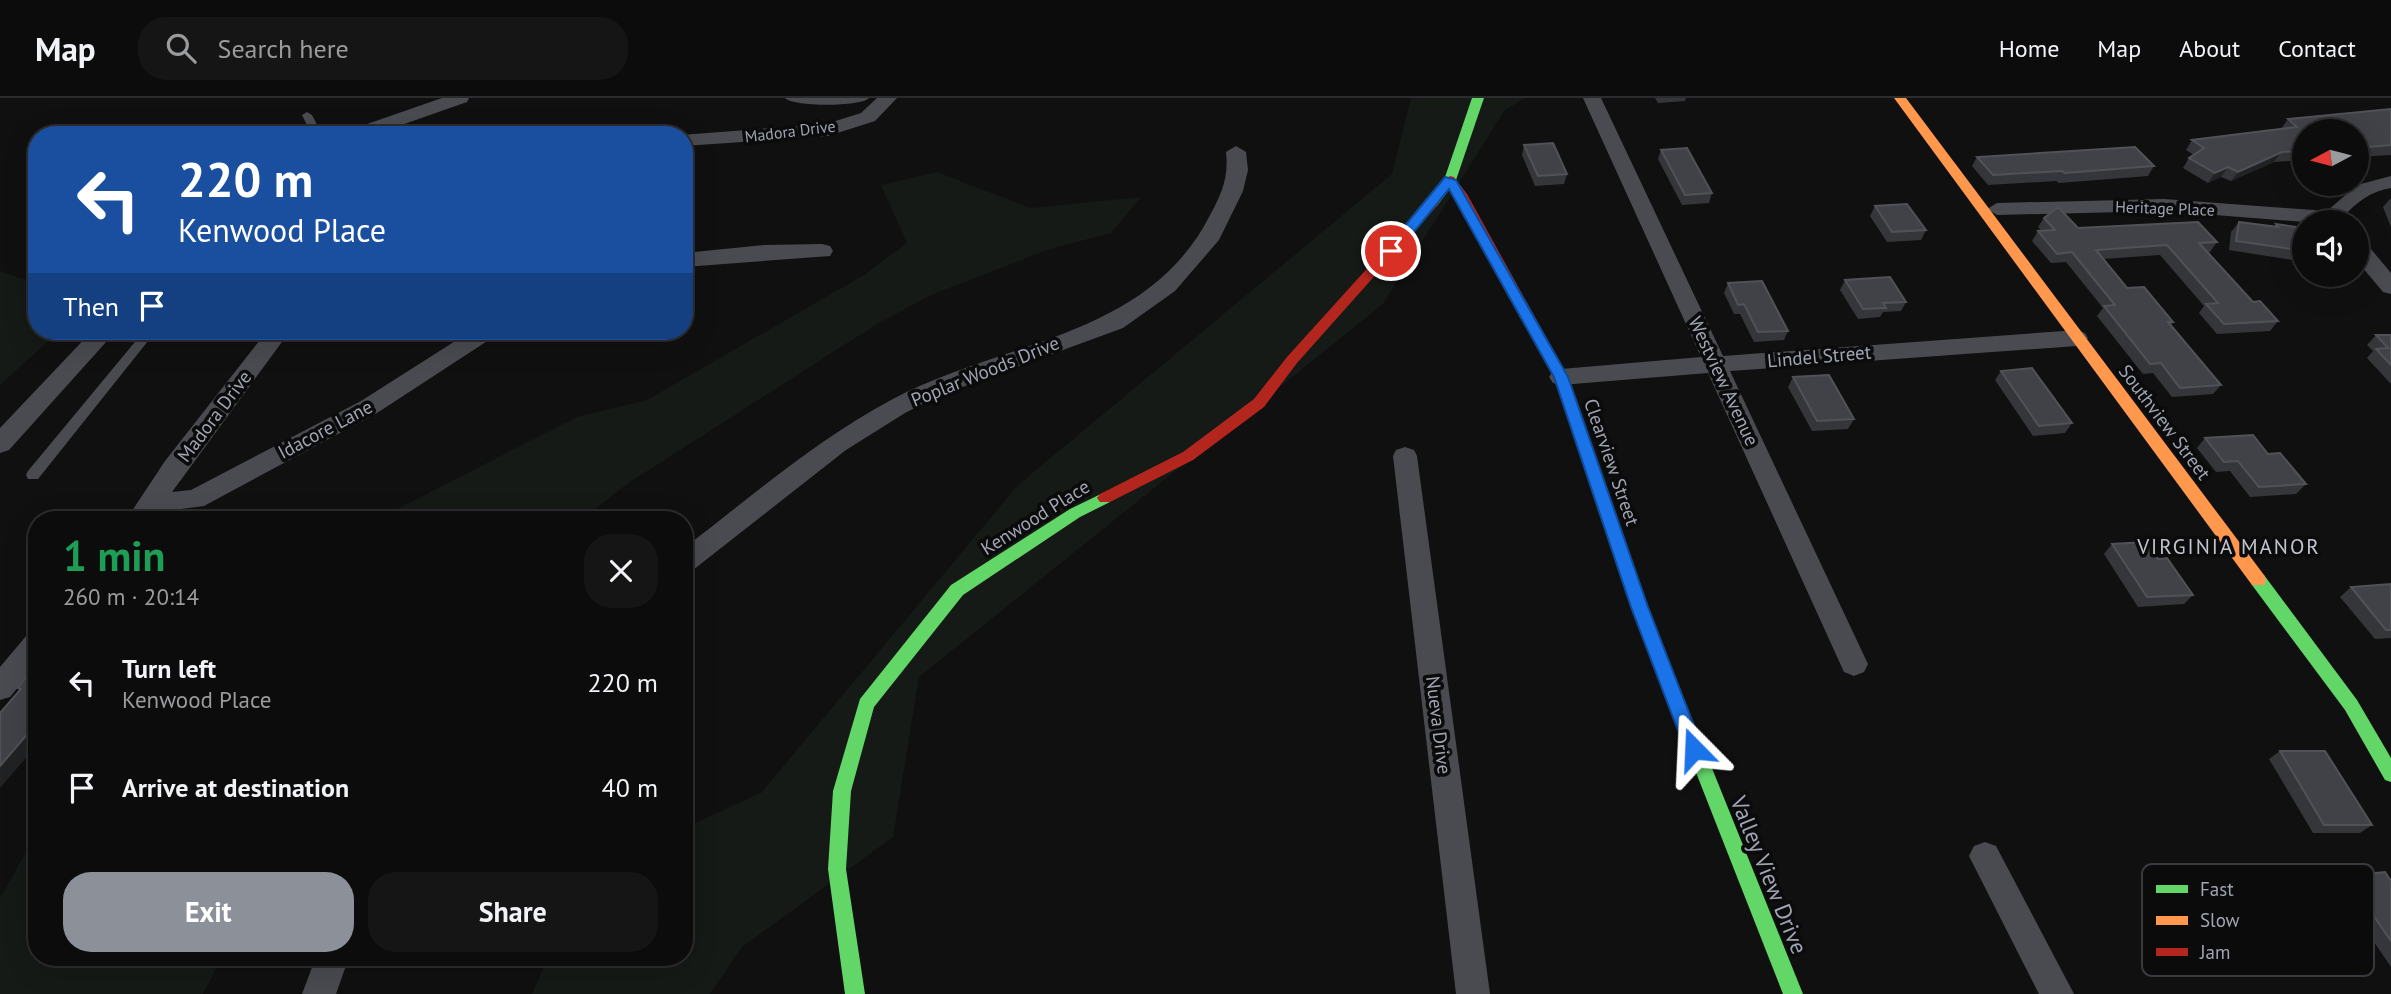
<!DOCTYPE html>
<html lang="en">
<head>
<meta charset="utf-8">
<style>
	body { margin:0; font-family:"PT Sans",sans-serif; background:#151516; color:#f1f3f6; height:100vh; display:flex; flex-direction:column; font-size:26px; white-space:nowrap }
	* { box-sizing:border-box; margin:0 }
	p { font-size:23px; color:#9a9b9d }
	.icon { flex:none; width:38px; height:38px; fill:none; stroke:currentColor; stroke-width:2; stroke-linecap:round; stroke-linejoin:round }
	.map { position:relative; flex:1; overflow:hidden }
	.panel { position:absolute; left:28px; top:413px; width:665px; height:455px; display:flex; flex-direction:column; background:#0c0c0d; border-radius:28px; box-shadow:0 7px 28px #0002,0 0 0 2px #2c2c2e }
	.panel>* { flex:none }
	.guide { position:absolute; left:28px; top:28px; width:665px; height:214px; border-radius:28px; box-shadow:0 7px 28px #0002,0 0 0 2px #2c2c2e; background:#1a4fa0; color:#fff; overflow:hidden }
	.needle { width:46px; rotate:263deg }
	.tools { position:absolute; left:2292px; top:21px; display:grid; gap:14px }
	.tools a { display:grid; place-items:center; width:77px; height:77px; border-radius:50%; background:#0c0c0d; box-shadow:0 7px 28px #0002,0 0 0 2px #2c2c2e; font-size:35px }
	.pin { position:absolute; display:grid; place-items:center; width:60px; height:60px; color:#fff; margin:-30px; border:4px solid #fff; border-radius:50%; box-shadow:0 2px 7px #0007 }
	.me { position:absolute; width:77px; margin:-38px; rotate:339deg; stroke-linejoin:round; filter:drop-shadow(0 0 5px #0008) }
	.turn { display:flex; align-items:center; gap:24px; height:147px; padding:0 35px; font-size:32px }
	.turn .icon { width:91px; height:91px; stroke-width:2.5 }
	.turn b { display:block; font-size:49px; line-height:60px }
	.then { display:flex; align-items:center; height:66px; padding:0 35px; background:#0003; gap:14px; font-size:26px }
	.round { display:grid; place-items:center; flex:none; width:74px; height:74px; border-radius:28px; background:#151516 }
	.headline { display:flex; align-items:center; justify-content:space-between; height:119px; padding:0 35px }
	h1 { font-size:42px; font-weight:700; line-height:52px; color:#1e9e55 }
	.cta { display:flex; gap:14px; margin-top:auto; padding:14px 35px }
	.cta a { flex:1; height:80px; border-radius:28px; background:#8c9099; color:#fff; font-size:28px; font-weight:700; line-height:80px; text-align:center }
	.cta a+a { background:#151516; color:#f1f3f6 }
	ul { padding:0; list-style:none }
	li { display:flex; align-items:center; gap:21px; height:105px; padding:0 35px }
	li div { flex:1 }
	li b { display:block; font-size:26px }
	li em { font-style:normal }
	header { display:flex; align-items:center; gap:42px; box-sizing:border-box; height:98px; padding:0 35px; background:#0c0c0d; border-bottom:2px solid #2c2c2e }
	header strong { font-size:33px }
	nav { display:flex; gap:38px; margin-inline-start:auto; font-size:24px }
	.search { width:490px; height:63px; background:#151516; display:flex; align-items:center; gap:18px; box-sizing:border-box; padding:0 24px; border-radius:28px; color:#9a9b9d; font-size:26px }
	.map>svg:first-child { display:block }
	.green { fill:#151a16 }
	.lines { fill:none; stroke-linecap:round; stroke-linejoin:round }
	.lane { fill:#4a4b50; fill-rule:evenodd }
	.street { fill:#4a4b50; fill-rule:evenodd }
	.fast { fill:#63d668; fill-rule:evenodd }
	.slow { fill:#ff974d; fill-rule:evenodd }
	.jam { fill:#b3261e; fill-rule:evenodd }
	.wall { fill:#35363a }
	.shaded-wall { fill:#212224 }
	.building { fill:#414247; stroke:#505258; stroke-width:2 }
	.route { fill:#1a73e8; stroke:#114b97; stroke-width:2 }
	.labels { text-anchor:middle; stroke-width:7; stroke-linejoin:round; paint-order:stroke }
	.far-street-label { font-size:16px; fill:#a0a5b3; stroke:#0b0b0c }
	.street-label { font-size:19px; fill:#a0a5b3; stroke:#0b0b0c }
	.neighbourhood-label { font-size:21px; letter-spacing:2px; fill:#c1c4cf; stroke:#0b0b0c }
	.near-street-label { font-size:23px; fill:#a0a5b3; stroke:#0b0b0c }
	.key { fill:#0b0b0c; stroke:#38393e; stroke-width:2 }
	.key-label { font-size:19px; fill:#a0a5b3 }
</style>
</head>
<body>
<header>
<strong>Map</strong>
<div class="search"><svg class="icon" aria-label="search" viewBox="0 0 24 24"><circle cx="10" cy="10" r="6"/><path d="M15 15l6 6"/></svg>Search here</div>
<nav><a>Home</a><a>Map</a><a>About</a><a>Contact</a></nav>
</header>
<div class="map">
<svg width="2391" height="896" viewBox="0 0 2391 896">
	<rect width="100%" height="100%" fill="#101011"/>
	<g class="green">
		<polygon points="1411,0 1525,0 1504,13 1383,206 919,579 893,739 742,849 710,896 532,896 548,859 684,859 684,730 761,695 1018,387 1392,76"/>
		<polygon points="937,74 1030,110 1141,99 1111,135 1050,151 931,197 877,226 627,386 581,422 376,422 577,319 647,302 864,177 907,145 881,87"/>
		<polygon points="0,173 37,186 37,233 59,233 0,287"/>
		<polygon points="37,735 37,859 222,859 203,896 0,896 0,800"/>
	</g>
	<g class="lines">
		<g class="lane">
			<polygon points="307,14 312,17 322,37 312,37 302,17"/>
			<polygon points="144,233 156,233 38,381 28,381 26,377 28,373"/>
		</g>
		<g class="street">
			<polygon points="442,0 469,0 467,4 373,37 344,37 347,33"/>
			<path d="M 785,0 L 869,0 C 862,9 792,9 785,0 Z"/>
			<polygon points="877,0 897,0 875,23 828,38 684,48 684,37 681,37 826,26 861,15"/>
			<polygon points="1583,0 1601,0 1723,258 2077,232 2085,235 2088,240 2085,245 2077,248 1730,273 1868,566 1864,574 1854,578 1844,574 1708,275 1561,287 1553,285 1549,279 1553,273 1561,271 1701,259"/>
			<path d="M 1236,48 L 1246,54 L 1248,72 L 1243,93 L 1219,142 L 1175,193 L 1123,230 L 938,298 L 905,315 L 846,352 L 693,472 L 684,475 L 684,450 C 751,399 816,342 891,302 C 1000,243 1146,241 1209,119 C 1221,97 1229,80 1226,54 Z"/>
			<path d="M 2391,78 L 2391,90 C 2371,93 2357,104 2343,119 L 2346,124 L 2305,124 L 2164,113 L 1997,117 L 1987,111 L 1997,105 L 2164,101 L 2327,113 L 2357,87 Z"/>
			<polygon points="2357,142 2365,144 2391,175 2391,196 2383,194 2357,163"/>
			<polygon points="822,146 830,148 833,153 830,158 684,169 684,155 764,147"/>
			<polygon points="92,233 116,233 9,352 0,355 0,330"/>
			<polygon points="267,233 290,233 172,394 191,392 361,303 471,233 498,233 495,238 377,315 204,408 158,414 153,422 126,422 165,363"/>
			<polygon points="1405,349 1414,352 1417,358 1490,896 1456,896 1393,358 1396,352"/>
			<polygon points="37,534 37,566 10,599 0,602 0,569 27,537"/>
			<polygon points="1985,744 1996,748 2074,896 2039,896 1969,758 1974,748"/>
			<polygon points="316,859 349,859 336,896 302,896"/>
		</g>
		<g class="fast">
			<polygon points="1472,0 1484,0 1456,82 1437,108 1429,108 1427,105 1444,82"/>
			<polygon points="1597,379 1605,385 1647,509 1803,896 1783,896 1631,509 1589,385"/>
			<polygon points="1105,394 1113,400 1110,404 1080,419 963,497 874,609 851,693 846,771 865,896 845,896 828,771 833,693 860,601 951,487 1070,411"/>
			<polygon points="2258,476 2264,477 2357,602 2391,660 2391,684 2385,682 2345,612 2252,487 2250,482 2252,477"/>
		</g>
		<polygon class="slow" points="1894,0 1906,0 2264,477 2266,482 2264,487 2252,487"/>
		<g class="jam">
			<polygon points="1450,78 1454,79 1467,96 1568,279 1605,385 1602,389 1592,389 1589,385 1554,279 1455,97 1444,82"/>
			<polygon points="1433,101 1439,105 1437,108 1297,265 1264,309 1193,362 1110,404 1100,404 1097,400 1100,396 1183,354 1254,301 1287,259 1429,102"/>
		</g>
	</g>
	<g class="wall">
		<polygon points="1655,0 1686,0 1685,3 1658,5"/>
		<polygon points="2391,11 2391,57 2357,59 2357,33 2305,33 2305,62 2274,64 2231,83 2221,79 2208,85 2183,70 2189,60 2194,57 2186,52 2192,42 2281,31 2288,21"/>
		<polygon points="1524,47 1567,76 1564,86 1535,88 1522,57"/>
		<polygon points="1661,52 1712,95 1709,105 1682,107 1658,61"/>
		<polygon points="1977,59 2154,68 2148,78 2059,85 2056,83 1988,87 1972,68"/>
		<polygon points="2391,100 2391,129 2383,109"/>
		<polygon points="1875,108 1926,132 1921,142 1887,144 1870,118"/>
		<polygon points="2044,120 2078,130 2217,144 2210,154 2208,154 2253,204 2278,223 2270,233 2217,236 2199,215 2204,208 2160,157 2103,161 2127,190 2173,224 2171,227 2221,287 2213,296 2172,299 2153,275 2143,276 2097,218 2103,210 2066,164 2051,165 2032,143 2038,133 2042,133 2038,129"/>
		<polygon points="2239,124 2274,129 2276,126 2305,131 2305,164 2229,152 2231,134"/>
		<polygon points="1845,182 1906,204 1901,213 1883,214 1880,219 1858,221 1840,192"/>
		<polygon points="1728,185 1788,233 1784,242 1754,244 1740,216 1734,216 1724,195"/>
		<polygon points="2376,237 2391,237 2391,286 2367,260 2373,253 2367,247"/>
		<polygon points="2001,273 2072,325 2065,335 2033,338 1995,282"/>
		<polygon points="1793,279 1854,321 1848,331 1812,333 1788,289"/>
		<polygon points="2205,340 2268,356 2306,386 2296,396 2250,399 2230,373 2216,374 2197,350"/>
		<polygon points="2112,446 2158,461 2193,497 2184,506 2138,509 2104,456"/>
		<polygon points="2391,486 2391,540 2375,541 2340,499 2351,489"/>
		<polygon points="2280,653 2372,727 2360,735 2313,735 2269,661"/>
		<polygon points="2346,778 2391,783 2391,869 2334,785"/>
	</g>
	<g class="shaded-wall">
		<polygon points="2282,54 2274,64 2231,83 2238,74"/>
		<polygon points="2228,69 2221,79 2208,85 2215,75"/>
		<polygon points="37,625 37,647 0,690 0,668"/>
	</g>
	<g class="building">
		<polygon points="2391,11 2391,47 2357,50 2357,33 2305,33 2305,53 2282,54 2238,74 2228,69 2215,75 2189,60 2204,50 2192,42 2297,29 2288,21"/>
		<polygon points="1553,45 1567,76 1538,78 1524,47"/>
		<polygon points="2135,49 2154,68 2065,75 2062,73 1993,77 1977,59"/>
		<polygon points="1687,50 1712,95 1685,97 1661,52"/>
		<polygon points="1907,106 1926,132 1892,134 1875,108"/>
		<polygon points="2058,109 2078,130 2198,124 2217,144 2199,145 2253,204 2260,203 2278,223 2224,226 2206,206 2218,205 2167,147 2096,152 2127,190 2144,189 2173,224 2168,224 2221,287 2180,290 2161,265 2150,266 2104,208 2115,207 2072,154 2057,156 2038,133 2055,132 2044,120"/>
		<polygon points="2239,124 2278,129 2276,126 2304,130 2305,153 2236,143"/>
		<polygon points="1890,179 1906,204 1883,205 1886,210 1863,211 1845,182"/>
		<polygon points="1762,183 1788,233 1758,234 1744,206 1738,207 1728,185"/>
		<polygon points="2376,237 2391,237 2391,267 2376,251 2388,250"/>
		<polygon points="2032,270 2072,325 2039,328 2001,273"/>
		<polygon points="1829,277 1854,321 1817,323 1793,279"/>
		<polygon points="2253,337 2268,356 2280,355 2306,386 2259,389 2238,363 2224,364 2205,340"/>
		<polygon points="2147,444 2158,461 2167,460 2193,497 2147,499 2112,446"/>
		<polygon points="2391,486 2391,532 2386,532 2351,489"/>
		<polygon points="37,564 37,625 0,668 0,615 21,591 18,590"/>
		<polygon points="2280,653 2325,653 2372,727 2324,727"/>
		<polygon points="2385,774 2391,783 2391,843 2346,778"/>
	</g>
	<polygon class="route" points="1445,79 1456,82 1568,279 1648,509 1703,651 1701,657 1694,659 1685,651 1631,509 1554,279 1449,91 1396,156 1384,153"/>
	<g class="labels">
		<g class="far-street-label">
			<text transform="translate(790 33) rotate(-7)" y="6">Madora Drive</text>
			<text transform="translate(2165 110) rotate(2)" y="6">Heritage Place</text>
		</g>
		<g class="street-label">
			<text transform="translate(1819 258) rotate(-5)" y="7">Lindel Street</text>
			<text transform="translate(985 273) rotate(-22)" y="7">Poplar Woods Drive</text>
			<text transform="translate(1724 283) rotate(65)" y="7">Westview Avenue</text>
			<text transform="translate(214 318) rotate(-53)" y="7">Madora Drive</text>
			<text transform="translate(2165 324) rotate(53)" y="7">Southview Street</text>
			<text transform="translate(325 331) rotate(-28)" y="7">Idacore Lane</text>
			<text transform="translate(1612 364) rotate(71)" y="7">Clearview Street</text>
			<text transform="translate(1035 419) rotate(-32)" y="7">Kenwood Place</text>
			<text transform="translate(1439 627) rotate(83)" y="7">Nueva Drive</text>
		</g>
		<g class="neighbourhood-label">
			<text x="2229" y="456">VIRGINIA MANOR</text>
		</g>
		<g class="near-street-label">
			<text transform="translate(1769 777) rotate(68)" y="8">Valley View Drive</text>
		</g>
	</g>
	<rect x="2142" y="766" width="232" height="112" rx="10" class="key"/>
	<rect x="2156" y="787" width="32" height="8" fill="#63d668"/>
	<rect x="2156" y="818" width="32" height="9" fill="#ff974d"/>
	<rect x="2156" y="850" width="32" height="8" fill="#b3261e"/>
	<g class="key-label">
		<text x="2200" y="798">Fast</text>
		<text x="2200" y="829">Slow</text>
		<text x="2200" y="861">Jam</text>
	</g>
</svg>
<div class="tools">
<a><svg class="needle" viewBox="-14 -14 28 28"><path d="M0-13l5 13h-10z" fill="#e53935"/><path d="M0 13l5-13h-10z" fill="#9a9b9d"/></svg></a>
<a><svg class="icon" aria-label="sound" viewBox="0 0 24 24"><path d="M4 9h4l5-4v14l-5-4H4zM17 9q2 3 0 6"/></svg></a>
</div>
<div class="pin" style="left:1391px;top:153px;background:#d93025"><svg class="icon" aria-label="arrive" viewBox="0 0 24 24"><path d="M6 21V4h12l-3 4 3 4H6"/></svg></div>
<svg class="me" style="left:1694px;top:651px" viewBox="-20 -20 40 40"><path d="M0-17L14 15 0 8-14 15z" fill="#1a73e8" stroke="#fff" stroke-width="4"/></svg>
<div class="guide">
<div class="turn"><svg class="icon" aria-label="left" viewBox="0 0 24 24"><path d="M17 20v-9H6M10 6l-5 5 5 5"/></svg><div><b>220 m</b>Kenwood Place</div></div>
<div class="then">Then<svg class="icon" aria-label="arrive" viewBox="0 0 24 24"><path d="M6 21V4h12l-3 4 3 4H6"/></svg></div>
</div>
<section class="panel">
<div class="headline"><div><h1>1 min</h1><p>260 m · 20:14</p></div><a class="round"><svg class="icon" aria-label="close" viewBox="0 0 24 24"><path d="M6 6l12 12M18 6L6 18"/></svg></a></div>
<ul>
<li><svg class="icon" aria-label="left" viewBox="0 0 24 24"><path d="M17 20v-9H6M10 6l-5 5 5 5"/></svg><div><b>Turn left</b><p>Kenwood Place</p></div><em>220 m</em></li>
<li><svg class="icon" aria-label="arrive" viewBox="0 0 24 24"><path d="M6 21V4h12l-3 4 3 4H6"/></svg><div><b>Arrive at destination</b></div><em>40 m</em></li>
</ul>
<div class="cta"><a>Exit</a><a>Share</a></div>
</section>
</div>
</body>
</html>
